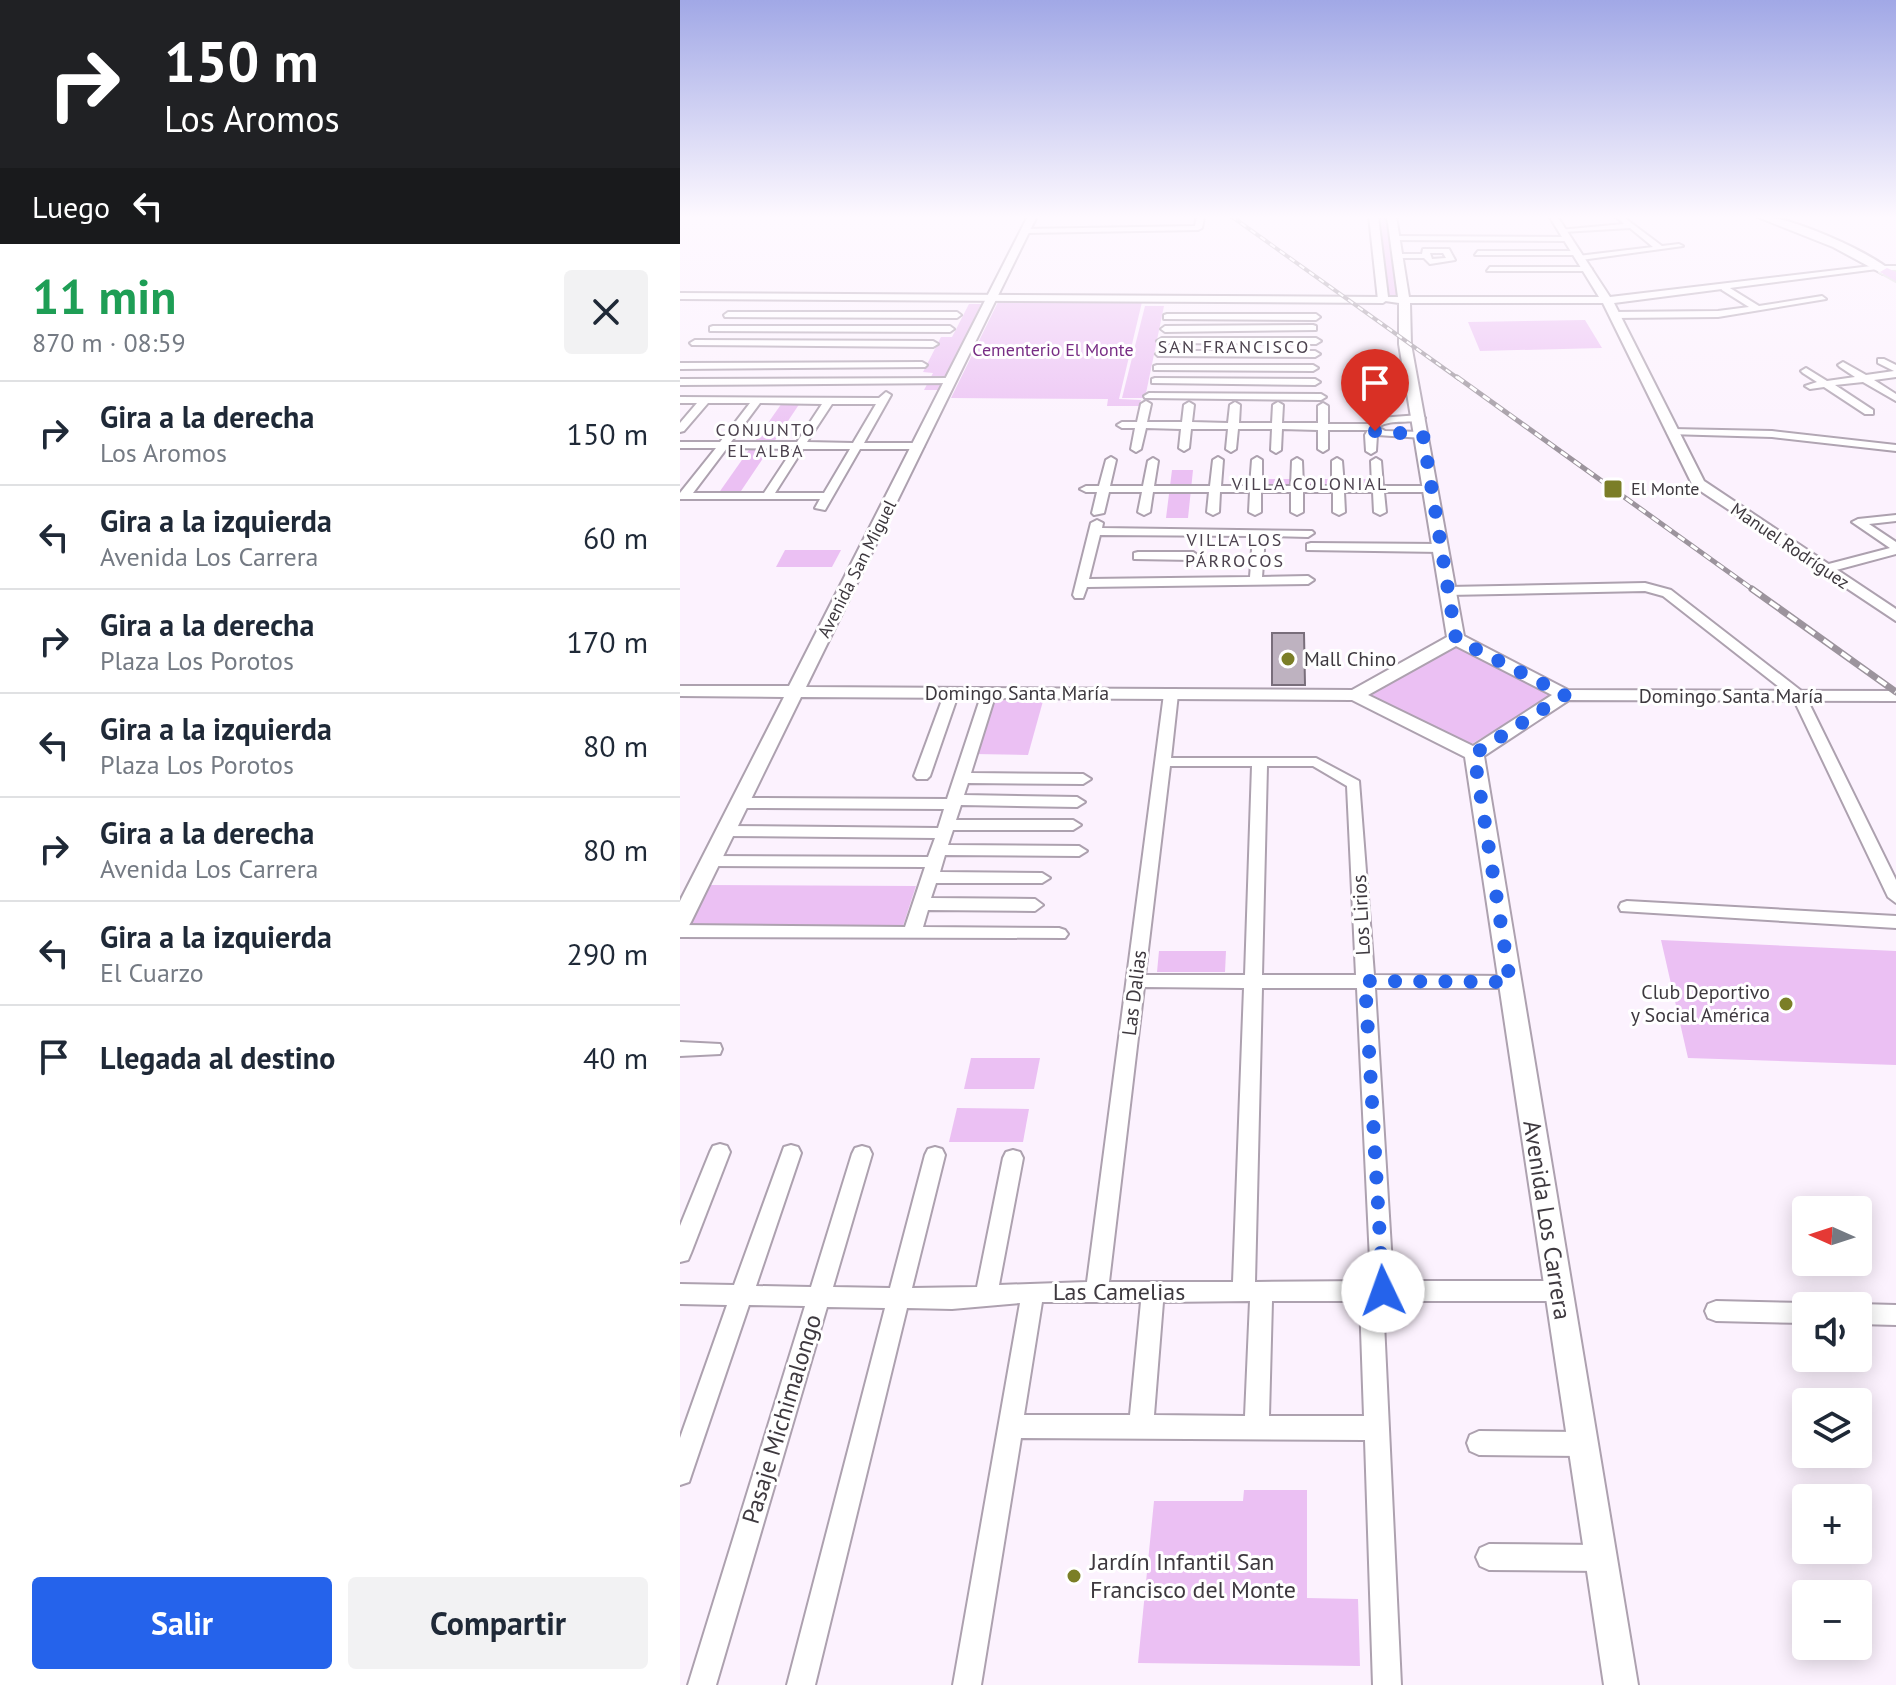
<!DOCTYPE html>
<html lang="es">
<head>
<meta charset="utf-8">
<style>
	body { margin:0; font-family:"PT Sans",sans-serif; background:#f2f2f3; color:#1f2937; height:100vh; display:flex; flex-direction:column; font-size:30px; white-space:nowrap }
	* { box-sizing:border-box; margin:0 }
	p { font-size:26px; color:#747a83 }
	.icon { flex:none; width:44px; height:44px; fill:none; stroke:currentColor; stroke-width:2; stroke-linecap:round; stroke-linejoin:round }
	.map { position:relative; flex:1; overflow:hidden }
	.details { display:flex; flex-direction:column; background:#fff; width:680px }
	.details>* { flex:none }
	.banner { background:#202124; color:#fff; overflow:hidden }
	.needle { width:52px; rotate:273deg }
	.fabs { position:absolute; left:1112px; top:1196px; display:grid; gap:16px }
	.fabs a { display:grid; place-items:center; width:80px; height:80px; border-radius:8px; background:#fff; box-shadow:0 4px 20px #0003; font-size:40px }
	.pin { position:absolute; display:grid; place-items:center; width:68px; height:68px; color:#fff; margin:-82px -34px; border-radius:50% 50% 50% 0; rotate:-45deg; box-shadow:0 0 8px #0007 }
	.pin .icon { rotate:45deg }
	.me { position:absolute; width:88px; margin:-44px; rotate:357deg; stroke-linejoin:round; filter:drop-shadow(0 0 6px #0008) }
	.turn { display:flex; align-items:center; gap:28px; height:168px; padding:0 32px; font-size:36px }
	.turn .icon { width:104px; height:104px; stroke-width:2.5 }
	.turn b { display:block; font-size:56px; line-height:68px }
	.then { display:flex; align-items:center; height:76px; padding:0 32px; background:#0003; gap:16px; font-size:30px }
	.round { display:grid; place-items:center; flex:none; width:84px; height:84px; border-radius:8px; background:#f2f2f3 }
	.headline { display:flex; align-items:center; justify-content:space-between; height:136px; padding:0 32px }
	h1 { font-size:48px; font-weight:700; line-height:60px; color:#1e9e55 }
	.action { display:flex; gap:16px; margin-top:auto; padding:16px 32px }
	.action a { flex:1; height:92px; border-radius:8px; background:#2563eb; color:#fff; font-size:32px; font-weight:700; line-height:92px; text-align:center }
	.action a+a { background:#f2f2f3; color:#1f2937 }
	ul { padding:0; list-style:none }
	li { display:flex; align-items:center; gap:24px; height:104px; padding:0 32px; border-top:2px solid #e0e1e3 }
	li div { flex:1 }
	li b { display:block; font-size:30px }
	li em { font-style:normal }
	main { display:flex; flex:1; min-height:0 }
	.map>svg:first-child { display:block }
	.green { fill:#ebc0f3 }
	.building { fill:#beb2c0; stroke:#796e7b; stroke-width:2 }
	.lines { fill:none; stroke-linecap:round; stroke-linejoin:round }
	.minor-casing { stroke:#ada1af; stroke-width:4 }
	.tertiary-casing { stroke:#ada1af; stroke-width:4 }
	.secondary-casing { stroke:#ada1af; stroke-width:4 }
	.primary-casing { stroke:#d8d7d9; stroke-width:4 }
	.minor { fill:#fff; fill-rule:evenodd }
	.tertiary { fill:#fff; fill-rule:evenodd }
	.secondary { fill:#fff; fill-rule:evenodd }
	.primary { fill:#e9bcf2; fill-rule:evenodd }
	.rail-far2-casing { stroke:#9c949d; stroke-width:4 }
	.rail-far1-casing { stroke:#9c949d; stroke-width:5 }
	.rail-casing { stroke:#9c949d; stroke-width:7 }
	.rail-far2 { stroke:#fff; stroke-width:2; stroke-dasharray:6; stroke-linecap:butt }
	.rail-far1 { stroke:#fff; stroke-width:3; stroke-dasharray:8; stroke-linecap:butt }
	.rail { stroke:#fff; stroke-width:4; stroke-dasharray:11; stroke-linecap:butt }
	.route { stroke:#2563eb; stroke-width:14; stroke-dasharray:0 25.2 }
	.poi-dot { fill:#7b7e27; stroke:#fff; stroke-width:3 }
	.labels { text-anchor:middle; stroke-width:6; stroke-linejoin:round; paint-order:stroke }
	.far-neighbourhood-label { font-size:18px; letter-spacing:2px; fill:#4c424e; stroke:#fff }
	.far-park-label { font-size:18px; fill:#782d85; stroke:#fff }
	.far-poi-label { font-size:18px; fill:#3e393f; stroke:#fff; text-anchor:start }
	.far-street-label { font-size:18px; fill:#3e393f; stroke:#fff }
	.poi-label { font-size:20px; fill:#3e393f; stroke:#fff; text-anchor:start }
	.street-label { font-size:20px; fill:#3e393f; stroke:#fff }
	.near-street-label { font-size:24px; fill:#3e393f; stroke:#fff }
	.near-poi-label { font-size:24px; fill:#3e393f; stroke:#fff; text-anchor:start }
</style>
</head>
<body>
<main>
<section class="details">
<div class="banner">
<div class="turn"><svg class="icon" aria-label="right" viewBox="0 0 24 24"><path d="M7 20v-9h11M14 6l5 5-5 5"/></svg><div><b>150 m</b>Los Aromos</div></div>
<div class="then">Luego<svg class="icon" aria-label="left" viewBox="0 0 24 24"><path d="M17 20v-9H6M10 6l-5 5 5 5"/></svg></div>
</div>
<div class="headline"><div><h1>11 min</h1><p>870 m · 08:59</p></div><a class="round"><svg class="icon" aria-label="close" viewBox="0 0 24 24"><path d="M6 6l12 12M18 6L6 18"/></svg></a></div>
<ul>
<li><svg class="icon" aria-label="right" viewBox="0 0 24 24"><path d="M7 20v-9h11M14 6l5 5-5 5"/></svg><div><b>Gira a la derecha</b><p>Los Aromos</p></div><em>150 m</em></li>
<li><svg class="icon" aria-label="left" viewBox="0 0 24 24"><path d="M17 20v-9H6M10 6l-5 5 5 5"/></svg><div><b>Gira a la izquierda</b><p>Avenida Los Carrera</p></div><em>60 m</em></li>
<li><svg class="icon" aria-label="right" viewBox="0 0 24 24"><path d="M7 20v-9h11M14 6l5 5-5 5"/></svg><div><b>Gira a la derecha</b><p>Plaza Los Porotos</p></div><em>170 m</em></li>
<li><svg class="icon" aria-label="left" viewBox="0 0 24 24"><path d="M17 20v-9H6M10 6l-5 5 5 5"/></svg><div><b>Gira a la izquierda</b><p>Plaza Los Porotos</p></div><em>80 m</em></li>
<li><svg class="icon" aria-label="right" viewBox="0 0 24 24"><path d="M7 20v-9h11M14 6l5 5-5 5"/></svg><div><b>Gira a la derecha</b><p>Avenida Los Carrera</p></div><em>80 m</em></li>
<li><svg class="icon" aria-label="left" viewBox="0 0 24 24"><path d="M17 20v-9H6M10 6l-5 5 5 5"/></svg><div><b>Gira a la izquierda</b><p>El Cuarzo</p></div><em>290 m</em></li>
<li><svg class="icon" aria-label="arrive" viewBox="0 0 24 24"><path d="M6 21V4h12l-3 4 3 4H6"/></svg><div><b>Llegada al destino</b></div><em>40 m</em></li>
</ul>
<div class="action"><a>Salir</a><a>Compartir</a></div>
</section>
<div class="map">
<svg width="1216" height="1685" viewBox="0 0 1216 1685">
	<rect width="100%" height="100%" fill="#fcf2fe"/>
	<g class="green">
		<polygon points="697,216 708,216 721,295 707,295"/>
		<polygon points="318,302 462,302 439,399 461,400 460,406 427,406 428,399 271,398"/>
		<polygon points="289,304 301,304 259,390 244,390 253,373 243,372 261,337 272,337"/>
		<polygon points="465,306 484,306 465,398 442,398"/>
		<polygon points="905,320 922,348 800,351 788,322"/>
		<polygon points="102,403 120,403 59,494 38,494"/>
		<polygon points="492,470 513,470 508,518 486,518"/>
		<polygon points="581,479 692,479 693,484 580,486"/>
		<polygon points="105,550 161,550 152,567 96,567"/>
		<polygon points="775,647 867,691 870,697 790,745 693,697 692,693"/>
		<polygon points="312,700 363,701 348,755 294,754"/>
		<polygon points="29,885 236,886 223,926 9,925"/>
		<polygon points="981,940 1216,951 1216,1065 1008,1058"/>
		<polygon points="479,951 546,951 545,972 477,972"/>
		<polygon points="291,1058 360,1058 354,1089 284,1089"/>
		<polygon points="277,1108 349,1109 343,1142 269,1142"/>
		<polygon points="564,1490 627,1490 627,1598 678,1599 680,1666 458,1663 474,1501 563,1501"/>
	</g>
	<polygon class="building" points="592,633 624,633 625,685 592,685"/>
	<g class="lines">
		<defs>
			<g id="minor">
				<polygon points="517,216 524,217 522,228 518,230 345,233 341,231 345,229 515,226"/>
				<polygon points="935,216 942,216 982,246 999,244 1003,246 901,260 898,256 973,247 950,228 883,232 879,230 944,224"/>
				<polygon points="715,236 888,237 892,239 888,241 712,240"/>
				<path d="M 743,249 L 769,249 L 775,260 L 750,264 L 744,258 L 717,258 L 713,256 L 717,254 L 742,254 ZM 750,253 L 763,253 L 766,258 L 752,259 Z"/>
				<polygon points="798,251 897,251 901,253 897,255 795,255"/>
				<polygon points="1200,266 1216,266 1216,270 1197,270"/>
				<polygon points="810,267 908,267 912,269 908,271 807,271"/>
				<polygon points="1045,285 1079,306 1142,296 1146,299 1038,317 934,318 930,315 934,312 1038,311 1069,307 1042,290 1041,288"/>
				<polygon points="0,293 703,297 707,300 703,303 0,299"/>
				<polygon points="48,312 277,312 281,315 277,318 45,317 44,315"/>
				<polygon points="487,314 636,314 640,317 636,320 484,319 484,315"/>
				<polygon points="633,325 636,326 636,330 485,332 481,329 485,326"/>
				<polygon points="33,326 270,326 274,329 270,332 30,331 30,327"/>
				<polygon points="482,338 636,338 641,341 636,344 479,343 477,341"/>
				<polygon points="15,340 253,341 258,344 253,347 12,345 10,343"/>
				<polygon points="481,351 635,351 640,354 635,357 478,356 476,354"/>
				<polygon points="1198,359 1204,359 1216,365 1216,377 1194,380 1216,394 1216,401 1183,382 1155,385 1193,410 1193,414 1185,414 1144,387 1130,389 1125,386 1137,382 1123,373 1121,371 1126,368 1147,381 1175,377 1160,367 1158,365 1163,362 1186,375 1214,371 1198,363"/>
				<polygon points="242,362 247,365 245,367 0,369 0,363"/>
				<polygon points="477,365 633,365 638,368 633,371 474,370 474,366"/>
				<polygon points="271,378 274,379 274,383 0,385 0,379"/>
				<polygon points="475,378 635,379 640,382 635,385 472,383 472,379"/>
				<path d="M 206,392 L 211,395 L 184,443 L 239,443 L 244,446 L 239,449 L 180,449 L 145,510 L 135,508 L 140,499 L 0,499 L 0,493 L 36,448 L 0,448 L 0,442 L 40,442 L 70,403 L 28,403 L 4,431 L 0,432 L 0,423 L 17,403 L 0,403 L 0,397 L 199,398 ZM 80,403 L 142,404 L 117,442 L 51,442 ZM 152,404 L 196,404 L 173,443 L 127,442 ZM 47,448 L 113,449 L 84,493 L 13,493 ZM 123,449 L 170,449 L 144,493 L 95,493 Z"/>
				<polygon points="469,393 641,394 646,397 641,400 465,398 464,396"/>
				<path d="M 466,401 L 471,404 L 467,422 L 502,422 L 504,405 L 509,402 L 514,405 L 512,422 L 548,423 L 550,405 L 555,402 L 560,405 L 559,423 L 592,423 L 593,405 L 598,402 L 603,405 L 602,423 L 638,423 L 638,406 L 643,403 L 648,406 L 648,424 L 688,424 L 691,422 L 684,416 L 683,405 L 688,402 L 693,405 L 694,415 L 699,418 L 740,415 L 745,418 C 731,425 713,418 698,427 L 705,431 L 743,432 L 748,435 L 743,438 L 697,435 L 696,451 L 691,454 L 686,451 L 685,435 L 688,430 L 648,430 L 648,449 L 643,452 L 638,449 L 638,430 L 602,429 L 601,450 L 596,453 L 591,450 L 592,429 L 558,429 L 556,449 L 551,452 L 546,449 L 548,429 L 511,429 L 509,448 L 504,451 L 499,448 L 501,429 L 466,428 L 461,449 L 456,452 L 451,449 L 455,428 L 442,428 L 437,425 L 442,422 L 457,422 L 461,404 Z"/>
				<polygon points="992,429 1092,431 1216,445 1216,451 1092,437 988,434 987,432"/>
				<polygon points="431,457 436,460 430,486 463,486 468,461 473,458 478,461 474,486 530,486 533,460 538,457 543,460 541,486 570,486 572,460 577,457 582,460 582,486 611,486 612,461 617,458 622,461 623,486 652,486 652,461 657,458 662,461 664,486 692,486 691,461 696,458 701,461 703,486 751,486 757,489 751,492 704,492 706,512 700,515 694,512 693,492 664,492 665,512 659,515 653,512 653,492 623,492 623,512 617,515 611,512 611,492 581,492 581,512 575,515 569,512 570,492 540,492 539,512 533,515 527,512 529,492 473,492 470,512 464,515 458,512 462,492 429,492 424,513 414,515 412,513 417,492 406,492 400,489 406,486 419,486 426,460"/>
				<polygon points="1216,515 1216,521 1189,524 1216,542 1216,554 1145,573 1141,572 1141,566 1210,548 1172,522 1178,519"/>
				<path d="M 417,520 L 423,523 L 422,528 L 632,531 L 634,533 L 628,537 L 585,536 L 582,577 L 628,576 L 634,580 L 628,584 L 407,587 L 403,598 L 395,598 L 393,595 L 411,523 ZM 420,535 L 573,536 L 570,577 L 409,579 Z"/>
				<polygon points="631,543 761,544 767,548 761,552 627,550 627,544"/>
				<polygon points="458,552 513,552 519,556 513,560 454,559 454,553"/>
				<polygon points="965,583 991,590 1124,693 1216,880 1216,903 1208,897 1113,698 983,596 965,591 768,595 762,591 768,587"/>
				<polygon points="272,688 279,692 250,776 247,779 237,779 234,776 265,692"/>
				<polygon points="309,689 316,693 291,773 403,774 411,779 403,784 288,783 284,795 397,797 405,802 397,807 281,805 276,820 393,820 401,825 393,830 273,830 268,845 399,846 407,851 399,856 265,855 260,872 362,873 370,878 362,883 256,883 251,898 355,899 363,905 355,911 248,910 243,927 379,928 385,930 388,934 385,938 0,937 0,925 225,927 245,867 31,866 23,861 31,856 248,857 255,838 46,836 38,831 46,826 258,828 264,809 60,808 52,803 60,798 267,799 302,693"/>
				<path d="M 491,690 L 498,694 L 491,758 L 636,758 L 679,781 L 694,975 L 830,976 L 836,977 L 839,982 L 836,987 L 830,988 L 695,988 L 713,1281 L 879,1281 L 887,1284 L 890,1291 L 887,1298 L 879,1301 L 703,1301 L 721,1685 L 693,1685 L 685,1440 L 341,1438 L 301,1685 L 273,1685 L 340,1303 L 272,1309 L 227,1308 L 135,1685 L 107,1685 L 205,1308 L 147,1307 L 36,1685 L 8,1685 L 125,1306 L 69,1305 L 12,1473 L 9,1482 L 0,1485 L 0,1438 L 47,1305 L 0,1304 L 0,1284 L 54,1285 L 104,1147 L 111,1145 L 118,1147 L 121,1153 L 76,1286 L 131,1287 L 172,1154 L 175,1148 L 182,1146 L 189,1148 L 192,1154 L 153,1287 L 210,1288 L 245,1155 L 248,1149 L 255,1147 L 262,1149 L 265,1155 L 232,1288 L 297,1287 L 323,1158 L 326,1152 L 333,1150 L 340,1152 L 343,1158 L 319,1285 L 407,1282 L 484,694 ZM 490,766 L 572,766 L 565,975 L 465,975 ZM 587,766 L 633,766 L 667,786 L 676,975 L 582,975 ZM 464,987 L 564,988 L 553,1282 L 429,1282 ZM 582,988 L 677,988 L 691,1281 L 575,1282 ZM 570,1301 L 565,1416 L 474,1415 L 483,1302 ZM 592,1301 L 680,1301 L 684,1416 L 589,1416 ZM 362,1302 L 461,1302 L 450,1415 L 344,1415 Z"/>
				<polygon points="947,901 1216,916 1216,928 941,911 939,907 941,903"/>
				<polygon points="0,1042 40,1044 42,1049 40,1054 0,1056"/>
				<polygon points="40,1144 47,1146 50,1152 11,1253 8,1260 0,1262 0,1226 30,1152 33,1146"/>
				<polygon points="1036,1301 1126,1303 1134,1306 1126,1306 1126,1323 1036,1321 1028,1318 1025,1311 1028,1304"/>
				<polygon points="1178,1304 1216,1305 1216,1325 1178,1324 1178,1306 1172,1306"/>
				<polygon points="799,1431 903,1432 912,1436 915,1444 912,1452 903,1456 799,1455 790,1451 787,1443 790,1435"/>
				<polygon points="809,1544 921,1545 930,1549 934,1558 930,1567 921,1571 809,1570 800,1566 796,1557 800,1548"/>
			</g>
			<path id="tertiary" d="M 348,216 L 357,216 L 126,687 L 672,690 L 767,637 L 719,344 L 719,303 L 698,300 L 689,216 L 698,216 L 708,297 L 718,297 L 707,216 L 716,216 L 729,297 L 919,297 L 869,216 L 877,216 L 930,297 L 1200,265 L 1205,268 L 934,303 L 1024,481 L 1216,609 L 1216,621 L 1013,486 L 923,303 L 730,303 L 731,344 L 784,636 L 888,690 L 1216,691 L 1216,701 L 889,700 L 804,756 L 958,1685 L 924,1685 L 785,757 L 672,700 L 121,697 L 11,922 L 8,927 L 0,929 L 0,901 L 104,697 L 0,696 L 0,686 L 109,686 ZM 776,646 L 872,695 L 793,746 L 688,695 Z"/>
			<path id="secondary" d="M 1075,216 C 1107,214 1188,251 1213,272 L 1203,274 L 1153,247 Z"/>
			<polygon id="primary" points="1207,268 1216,272 1216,281 1200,272"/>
		</defs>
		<use href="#minor" class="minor-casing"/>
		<use href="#tertiary" class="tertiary-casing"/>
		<use href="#secondary" class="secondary-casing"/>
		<use href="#primary" class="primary-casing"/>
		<use href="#minor" class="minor"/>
		<use href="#tertiary" class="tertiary"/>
		<use href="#secondary" class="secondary"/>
		<use href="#primary" class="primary"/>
		<defs>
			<polyline id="rail-far2" points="551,216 779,379"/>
			<polyline id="rail-far1" points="777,377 1075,591"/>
			<polyline id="rail" points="1072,589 1216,692"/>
		</defs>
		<use href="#rail-far2" class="rail-far2-casing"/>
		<use href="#rail-far1" class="rail-far1-casing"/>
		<use href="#rail" class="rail-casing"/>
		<use href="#rail-far2" class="rail-far2"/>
		<use href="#rail-far1" class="rail-far1"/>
		<use href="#rail" class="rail"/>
	</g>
	<linearGradient id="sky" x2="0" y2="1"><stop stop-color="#a1a8e6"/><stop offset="0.48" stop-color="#fef9ff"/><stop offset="1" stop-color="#fef9ff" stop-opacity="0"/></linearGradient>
	<rect width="1216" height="452" fill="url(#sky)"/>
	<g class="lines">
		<polyline class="route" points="695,431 743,435 776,639 885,695 794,754 830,982 685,981 703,1291"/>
	</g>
	<g class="poi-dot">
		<rect x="923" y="479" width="20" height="20" rx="4"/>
		<circle cx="608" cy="659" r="8"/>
		<circle cx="1106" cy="1004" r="8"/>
		<circle cx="394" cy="1576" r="8"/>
	</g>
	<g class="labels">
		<g class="far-neighbourhood-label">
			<text x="554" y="353">SAN FRANCISCO</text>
			<text x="86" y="436">CONJUNTO<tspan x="86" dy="21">EL ALBA</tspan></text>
			<text x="630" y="490">VILLA COLONIAL</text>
			<text x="555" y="546">VILLA LOS<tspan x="555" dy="21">PÁRROCOS</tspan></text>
		</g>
		<g class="far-park-label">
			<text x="373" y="356">Cementerio El Monte</text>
		</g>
		<g class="far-poi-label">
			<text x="951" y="495">El Monte</text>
		</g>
		<g class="far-street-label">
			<text transform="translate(1110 546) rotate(34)" y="6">Manuel Rodríguez</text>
			<text transform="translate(177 569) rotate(-63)" y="6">Avenida San Miguel</text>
		</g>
		<g class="poi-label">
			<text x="624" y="666">Mall Chino</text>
			<text x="1090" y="999" text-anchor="end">Club Deportivo<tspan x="1090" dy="23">y Social América</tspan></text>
		</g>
		<g class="street-label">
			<text x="337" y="700">Domingo Santa María</text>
			<text x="1051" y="703">Domingo Santa María</text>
			<text transform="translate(681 915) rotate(-93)" y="7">Los Lirios</text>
			<text transform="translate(454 993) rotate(-83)" y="7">Las Dalias</text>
		</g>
		<g class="near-street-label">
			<text transform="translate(867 1220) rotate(81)" y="8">Avenida Los Carrera</text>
			<text x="439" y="1300">Las Camelias</text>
			<text transform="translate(102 1419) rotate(-73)" y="8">Pasaje Michimalongo</text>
		</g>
		<g class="near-poi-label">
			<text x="410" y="1570">Jardín Infantil San<tspan x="410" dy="28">Francisco del Monte</tspan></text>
		</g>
	</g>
</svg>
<div class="fabs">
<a><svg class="needle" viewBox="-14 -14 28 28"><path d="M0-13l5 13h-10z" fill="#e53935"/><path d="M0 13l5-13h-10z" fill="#747a83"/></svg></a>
<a><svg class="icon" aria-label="sound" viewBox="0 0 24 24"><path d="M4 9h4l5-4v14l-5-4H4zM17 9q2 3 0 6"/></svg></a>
<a><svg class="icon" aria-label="layers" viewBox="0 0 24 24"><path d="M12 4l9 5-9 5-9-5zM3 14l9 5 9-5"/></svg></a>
<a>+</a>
<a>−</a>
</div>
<div class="pin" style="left:695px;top:431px;background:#d93025"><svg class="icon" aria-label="arrive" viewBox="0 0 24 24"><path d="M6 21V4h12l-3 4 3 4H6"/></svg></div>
<svg class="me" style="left:703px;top:1291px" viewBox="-20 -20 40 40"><circle r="19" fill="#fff"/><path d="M0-13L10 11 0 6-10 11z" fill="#2563eb"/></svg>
</div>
</main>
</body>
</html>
